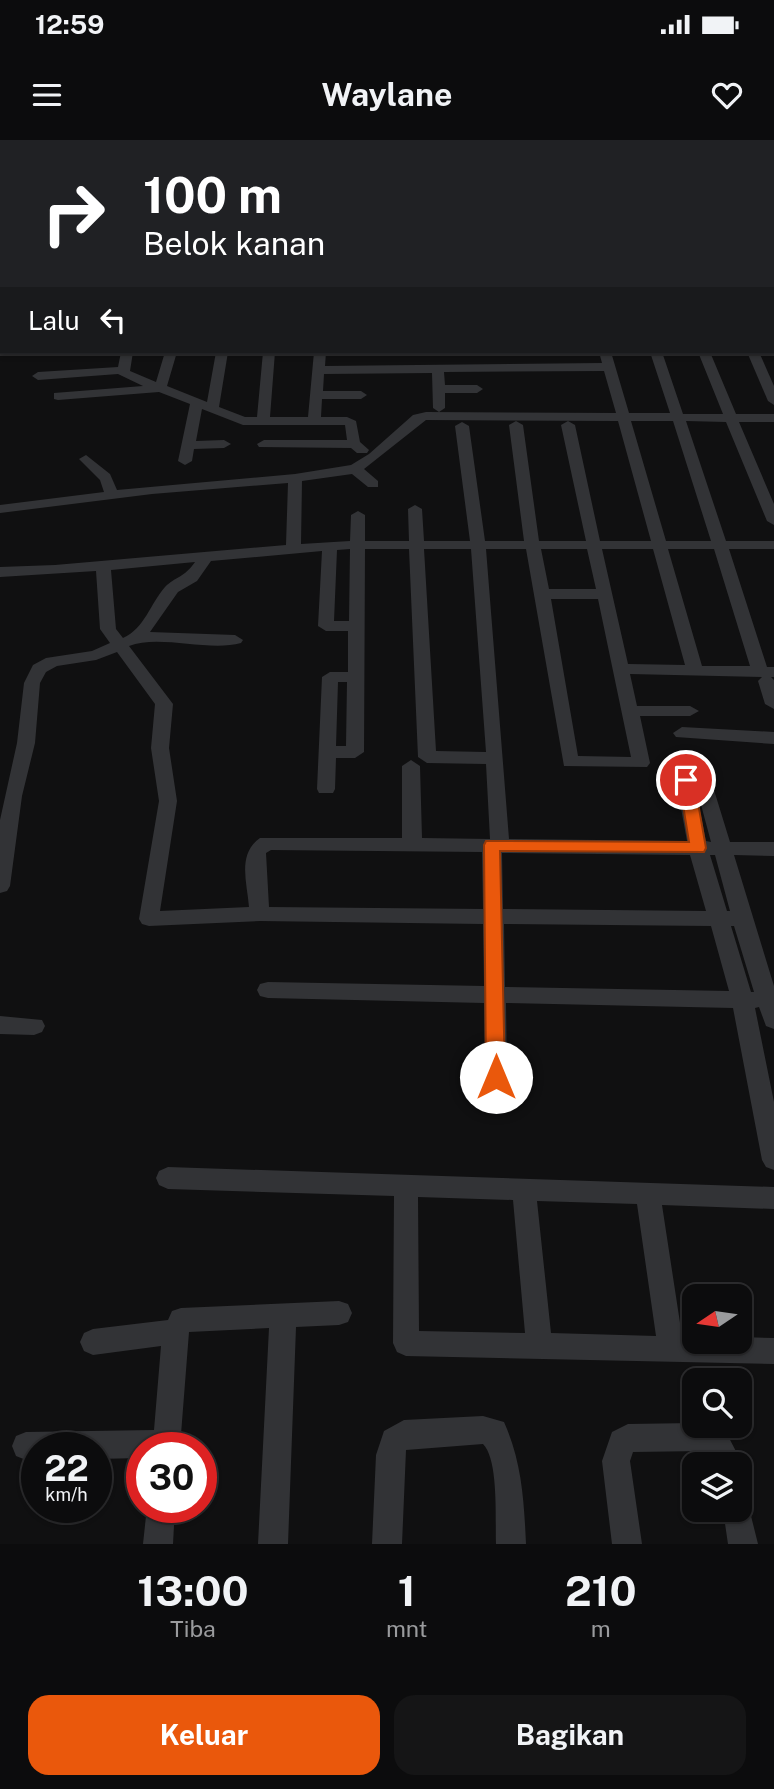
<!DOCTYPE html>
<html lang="id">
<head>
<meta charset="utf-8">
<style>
	body { margin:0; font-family:"Public Sans",sans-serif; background:#151516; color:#f1f3f6; height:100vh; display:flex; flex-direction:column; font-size:26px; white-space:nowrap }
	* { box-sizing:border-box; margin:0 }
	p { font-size:23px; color:#9a9b9d }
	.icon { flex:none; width:38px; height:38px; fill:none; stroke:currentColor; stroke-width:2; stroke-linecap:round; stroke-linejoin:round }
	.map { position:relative; height:1404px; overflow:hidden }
	.drawer { display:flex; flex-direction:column; background:#0c0c0d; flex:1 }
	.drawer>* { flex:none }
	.guide { position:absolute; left:0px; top:0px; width:775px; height:214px; box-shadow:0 2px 5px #0004,0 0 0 2px #2c2c2e; background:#202124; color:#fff; overflow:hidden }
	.needle { width:46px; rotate:257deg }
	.buttons { position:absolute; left:682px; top:1144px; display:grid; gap:14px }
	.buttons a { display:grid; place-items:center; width:70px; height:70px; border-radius:14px; background:#0c0c0d; box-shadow:0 2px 5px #0004,0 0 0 2px #2c2c2e; font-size:35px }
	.speed { position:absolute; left:21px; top:1292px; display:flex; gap:14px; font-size:35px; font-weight:700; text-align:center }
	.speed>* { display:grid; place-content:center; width:91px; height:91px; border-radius:50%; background:#0c0c0d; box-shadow:0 2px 5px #0004,0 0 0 2px #2c2c2e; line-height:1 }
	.speed small { font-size:18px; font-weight:400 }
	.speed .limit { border:10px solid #d22; background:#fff; color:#111 }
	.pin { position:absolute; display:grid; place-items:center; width:60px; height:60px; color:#fff; margin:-30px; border:4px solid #fff; border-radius:50%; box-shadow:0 2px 7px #0007 }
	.me { position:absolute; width:77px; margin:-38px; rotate:0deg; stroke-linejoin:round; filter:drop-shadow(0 0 5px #0008) }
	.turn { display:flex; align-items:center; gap:24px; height:147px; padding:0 28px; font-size:32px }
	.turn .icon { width:91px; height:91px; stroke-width:2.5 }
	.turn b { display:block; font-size:49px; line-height:60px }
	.then { display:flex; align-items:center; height:66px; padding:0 28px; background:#0003; gap:14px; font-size:26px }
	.eta { display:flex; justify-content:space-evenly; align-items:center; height:119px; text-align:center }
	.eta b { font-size:42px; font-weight:700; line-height:49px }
	.primary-button { display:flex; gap:14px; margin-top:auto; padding:14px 28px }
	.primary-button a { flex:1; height:80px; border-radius:21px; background:#ea580c; color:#fff; font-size:28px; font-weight:700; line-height:80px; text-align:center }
	.primary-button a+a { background:#151516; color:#f1f3f6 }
	.status { display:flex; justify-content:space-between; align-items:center; height:49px; padding:0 35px; background:#0c0c0d; direction:ltr }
	.status svg { height:19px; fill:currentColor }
	header { display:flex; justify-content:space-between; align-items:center; height:91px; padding:0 28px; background:#0c0c0d; font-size:32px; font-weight:700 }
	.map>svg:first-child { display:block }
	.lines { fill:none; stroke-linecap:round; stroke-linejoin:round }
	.stream { stroke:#2d353a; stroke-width:3.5 }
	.street { fill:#323336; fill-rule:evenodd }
	.route { fill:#ea580c; stroke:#983908; stroke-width:2 }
</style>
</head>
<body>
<div class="status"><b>12:59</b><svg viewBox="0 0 49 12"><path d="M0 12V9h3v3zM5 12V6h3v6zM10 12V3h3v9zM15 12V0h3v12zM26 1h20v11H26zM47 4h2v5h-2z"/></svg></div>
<header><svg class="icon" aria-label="menu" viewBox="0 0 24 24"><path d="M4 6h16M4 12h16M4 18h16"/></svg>Waylane<svg class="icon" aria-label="heart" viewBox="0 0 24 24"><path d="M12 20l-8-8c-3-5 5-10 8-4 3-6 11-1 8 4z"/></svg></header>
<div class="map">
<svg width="774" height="1404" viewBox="0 0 774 1404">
	<rect width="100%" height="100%" fill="#101011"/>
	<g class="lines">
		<polyline class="stream" points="0,41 2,43"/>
		<g class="street">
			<polygon points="456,0 464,0 465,2 456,2"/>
			<polygon points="611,0 622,0 610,2"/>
			<rect x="0" y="89" width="2" height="6"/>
			<rect x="0" y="185" width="2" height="8"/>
			<path d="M 121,212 L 133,212 L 130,231 L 156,242 L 165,212 L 177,212 L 167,246 L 207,262 L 216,212 L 228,212 L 219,267 L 245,277 L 257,277 L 263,212 L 275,212 L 270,277 L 308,277 L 314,212 L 326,212 L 325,226 L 602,223 L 599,212 L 611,212 L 629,273 L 670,273 L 650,212 L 662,212 L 683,274 L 723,274 L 698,212 L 710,212 L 736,274 L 774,274 L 774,282 L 739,282 L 774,364 L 774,385 L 767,381 L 726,282 L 686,281 L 726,401 L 774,401 L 774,409 L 729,409 L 767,527 L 774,527 L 774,537 L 771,537 L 774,540 L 774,569 L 765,564 L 758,541 L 762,537 L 630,534 L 637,566 L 690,566 L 699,571 L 690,576 L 640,576 L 650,623 L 647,627 L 564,626 L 526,409 L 486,409 L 509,699 L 687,701 L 676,641 C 683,629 698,633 710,637 L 730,702 L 774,702 L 774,716 L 734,715 L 774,846 L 774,889 L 766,886 L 759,867 L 755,868 L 774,962 L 774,1030 L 766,1027 L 762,1020 L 733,868 L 506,863 L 507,937 L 504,944 L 496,946 L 488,944 L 485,937 L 484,863 L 268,858 L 260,856 L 257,850 L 260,844 L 268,842 L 484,846 L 483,784 L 260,781 L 149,786 L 142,784 L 139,779 L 159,661 L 151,608 L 155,564 L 117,512 L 96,520 L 57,526 L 46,532 L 40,543 L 35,603 L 22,656 L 10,746 L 7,751 L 0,753 L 0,680 L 17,603 L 24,543 L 33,525 L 46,518 L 92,511 L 110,503 L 100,489 L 96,431 L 0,437 L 0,427 L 55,425 L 286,405 L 288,343 L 152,354 L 0,373 L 0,365 L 104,352 L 100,340 L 79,319 L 86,315 L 110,334 L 117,350 L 295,334 L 351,325 L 369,314 L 413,275 L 426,272 L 616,273 L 604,231 L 444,232 L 445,245 L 477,245 L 483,249 L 477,253 L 445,253 L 445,268 L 439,272 L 433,268 L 432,233 L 324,234 L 323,251 L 361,251 L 367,255 L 361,259 L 322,259 L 321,277 L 347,277 L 356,281 L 360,302 L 369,310 L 367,313 L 357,313 L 351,308 L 259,307 L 257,304 L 264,300 L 347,300 L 345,285 L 243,285 L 202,269 L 196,301 L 224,300 L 231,304 L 224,308 L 194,309 L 192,321 L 185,325 L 178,321 L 190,264 L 159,252 L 58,260 L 54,259 L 54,253 L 143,246 L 118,234 L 38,240 L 32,236 L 38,232 L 118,227 ZM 426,280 L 618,281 L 651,401 L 600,401 L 575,285 L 568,281 L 561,285 L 586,401 L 539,401 L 523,285 L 516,281 L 509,285 L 524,401 L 485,401 L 469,286 L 462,282 L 455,286 L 470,401 L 424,401 L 422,369 L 415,365 L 408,369 L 409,401 L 365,401 L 365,375 L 358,371 L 351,375 L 350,401 L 301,404 L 302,341 L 352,334 L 368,347 L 378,347 L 378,341 L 364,329 ZM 631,281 L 673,281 L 711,401 L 666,401 ZM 350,409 L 349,481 L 334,481 L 337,410 ZM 365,409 L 409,409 L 418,617 L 427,623 L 486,624 L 490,699 L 422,698 L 420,626 L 411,620 L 402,626 L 402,698 L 260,698 C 237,714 247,742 249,767 L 160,771 L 177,661 L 169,608 L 173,564 L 129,506 C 159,494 208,512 241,503 L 243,500 L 235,495 L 150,492 L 178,452 L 197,441 L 211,421 L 322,411 L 318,486 L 326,491 L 348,491 L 348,532 L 330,532 L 322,537 L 317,649 L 319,653 L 333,653 L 335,649 L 336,618 L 355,618 L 364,612 ZM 424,409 L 471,409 L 486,612 L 436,611 ZM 541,409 L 587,409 L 596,449 L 549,449 ZM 602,409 L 653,409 L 685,525 L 628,524 ZM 668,409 L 714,409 L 750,526 L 702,526 ZM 195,422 C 184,438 176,436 165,447 C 150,464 145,488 123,498 L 116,489 L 111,430 ZM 551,459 L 598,459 L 631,617 L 578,616 ZM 338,542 L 347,542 L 346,606 L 336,606 ZM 695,646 L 696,646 L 711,702 L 706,701 ZM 271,710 L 482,712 L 483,769 L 269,767 L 266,713 ZM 502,713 L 690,715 L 706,771 L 503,769 ZM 710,715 L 715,715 L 730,771 L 727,771 ZM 504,784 L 711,786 L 729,851 L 505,847 ZM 731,786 L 734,786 L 754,852 L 751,852 Z"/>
			<polygon points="747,212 759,212 774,246 774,265 768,261"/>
			<polygon points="682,587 774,592 774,604 676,597 673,593"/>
			<polygon points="0,876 42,880 45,886 42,892 34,895 0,894"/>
			<path d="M 168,1027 L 774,1047 L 774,1069 L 662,1065 L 682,1196 L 695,1196 L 695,1202 L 740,1202 L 740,1197 L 774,1198 L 774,1224 L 406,1216 L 397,1212 L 393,1203 L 394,1056 L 168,1049 L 159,1045 L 156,1038 L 159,1031 ZM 418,1057 L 513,1060 L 525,1193 L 419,1191 ZM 537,1061 L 637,1064 L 656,1196 L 551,1193 Z"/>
			<polygon points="339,1161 348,1164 352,1173 348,1182 339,1185 296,1187 288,1404 258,1404 269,1188 189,1192 180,1307 142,1307 142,1318 96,1319 96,1307 37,1307 37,1320 26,1320 16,1316 12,1306 16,1296 26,1292 154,1290 161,1206 93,1215 84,1211 80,1202 84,1193 93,1189 168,1180 172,1171 181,1168"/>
			<path d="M 483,1276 L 504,1282 C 522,1322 524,1361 526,1404 L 496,1404 C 495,1380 499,1320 483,1304 L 406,1310 L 402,1404 L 372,1404 L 376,1315 L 384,1291 L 404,1280 Z"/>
			<polygon points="695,1283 695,1286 711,1286 726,1292 743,1325 740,1332 740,1325 713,1325 703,1311 633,1312 630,1321 642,1404 612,1404 602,1321 612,1292 628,1284"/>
			<polygon points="740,1357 747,1360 758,1404 728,1404 723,1370 740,1370"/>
			<polygon points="147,1367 175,1367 173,1404 143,1404"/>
		</g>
	</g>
	<polygon class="route" points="686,635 694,640 706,708 704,712 500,711 505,937 502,943 496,945 489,943 486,937 484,705 486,701 689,702 679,640"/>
</svg>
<div class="buttons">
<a><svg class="needle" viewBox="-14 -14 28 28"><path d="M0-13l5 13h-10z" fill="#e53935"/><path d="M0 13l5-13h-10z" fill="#9a9b9d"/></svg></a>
<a><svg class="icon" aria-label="search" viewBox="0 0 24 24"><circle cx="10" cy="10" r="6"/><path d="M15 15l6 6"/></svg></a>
<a><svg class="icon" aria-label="layers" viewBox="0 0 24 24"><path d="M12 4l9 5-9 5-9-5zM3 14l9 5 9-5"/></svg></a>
</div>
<div class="speed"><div>22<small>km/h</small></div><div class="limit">30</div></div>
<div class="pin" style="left:686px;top:640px;background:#d93025"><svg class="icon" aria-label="arrive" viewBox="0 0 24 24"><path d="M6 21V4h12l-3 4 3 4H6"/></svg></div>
<svg class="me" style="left:496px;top:937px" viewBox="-20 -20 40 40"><circle r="19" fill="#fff"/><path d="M0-13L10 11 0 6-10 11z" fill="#ea580c"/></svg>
<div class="guide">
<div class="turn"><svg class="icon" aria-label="right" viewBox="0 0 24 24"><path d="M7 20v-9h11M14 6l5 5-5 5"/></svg><div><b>100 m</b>Belok kanan</div></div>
<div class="then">Lalu<svg class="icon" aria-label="left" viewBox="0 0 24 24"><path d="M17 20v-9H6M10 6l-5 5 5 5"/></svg></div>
</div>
</div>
<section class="drawer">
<div class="eta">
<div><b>13:00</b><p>Tiba</p></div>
<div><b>1</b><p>mnt</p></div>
<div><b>210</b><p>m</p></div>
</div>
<div class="primary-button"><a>Keluar</a><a>Bagikan</a></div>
</section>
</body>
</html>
